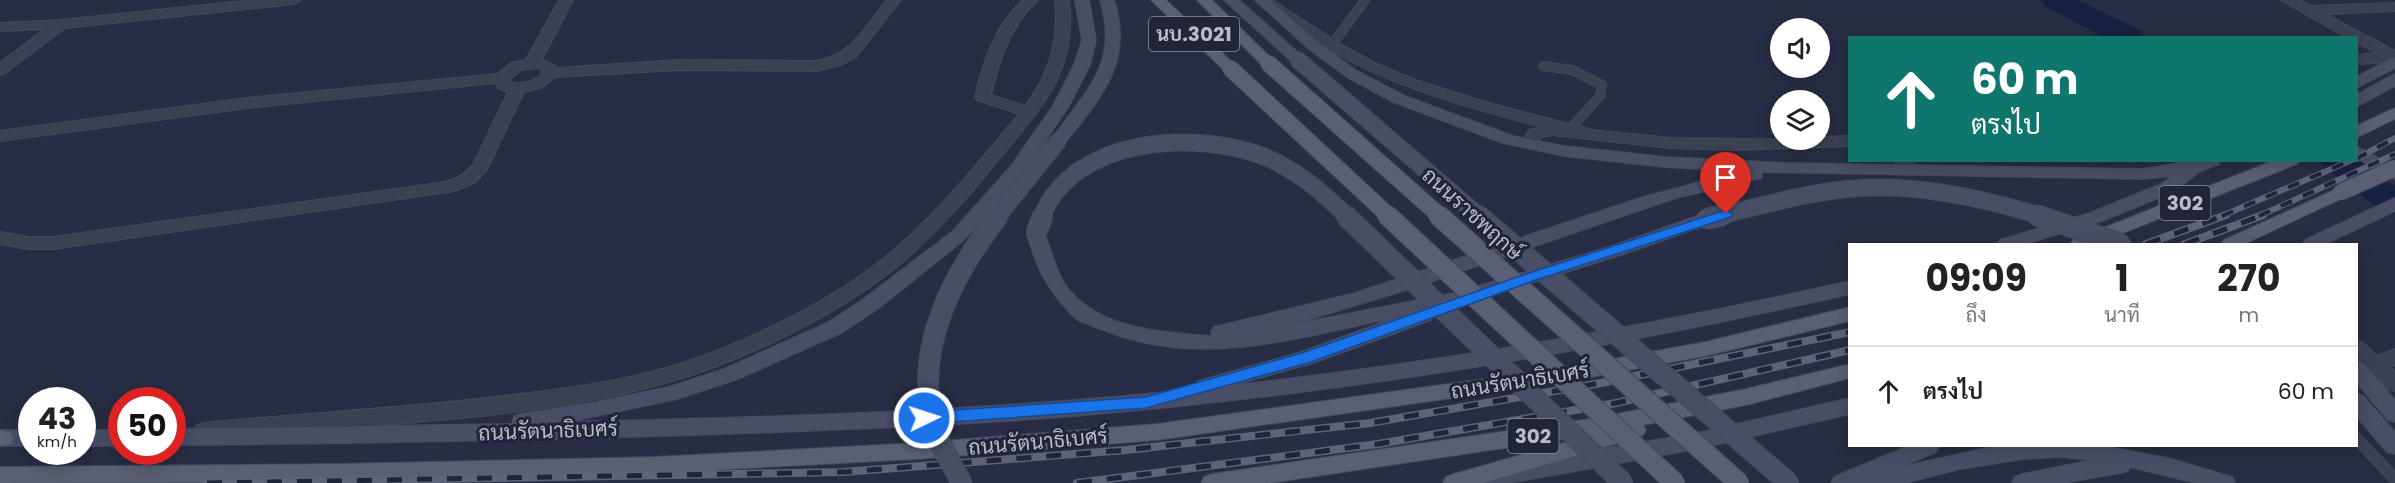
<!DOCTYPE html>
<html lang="th">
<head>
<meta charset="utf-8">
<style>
	body { margin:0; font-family:Poppins,Sarabun,sans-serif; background:#f2f2f2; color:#222; height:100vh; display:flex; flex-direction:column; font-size:22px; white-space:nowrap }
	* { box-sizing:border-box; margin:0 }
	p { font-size:20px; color:#767676 }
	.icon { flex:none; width:33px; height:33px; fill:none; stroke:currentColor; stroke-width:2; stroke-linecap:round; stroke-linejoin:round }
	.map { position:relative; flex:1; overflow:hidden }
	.details { position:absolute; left:1848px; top:243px; width:510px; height:204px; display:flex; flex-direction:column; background:#fff; border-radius:0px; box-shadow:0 3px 15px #0003 }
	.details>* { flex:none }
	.guide { position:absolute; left:1848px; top:36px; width:510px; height:126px; border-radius:0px; box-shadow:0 3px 15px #0003; background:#0f766e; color:#fff; overflow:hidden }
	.fabs { position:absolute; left:1770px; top:18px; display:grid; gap:12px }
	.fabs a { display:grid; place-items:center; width:60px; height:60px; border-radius:50%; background:#fff; box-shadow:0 3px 15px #0003; font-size:30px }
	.speed { position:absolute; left:18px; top:387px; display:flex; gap:12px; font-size:30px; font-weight:700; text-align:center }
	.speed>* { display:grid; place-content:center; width:78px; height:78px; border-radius:50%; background:#fff; box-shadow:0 3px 15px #0003; line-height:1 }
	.speed small { font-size:15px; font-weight:400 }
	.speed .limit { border:9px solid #d22; background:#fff; color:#111 }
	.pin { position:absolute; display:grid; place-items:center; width:51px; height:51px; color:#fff; margin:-62px -26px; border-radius:50% 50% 50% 0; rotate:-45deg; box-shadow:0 0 6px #0007 }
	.pin .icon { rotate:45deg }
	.me { position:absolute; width:66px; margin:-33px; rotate:86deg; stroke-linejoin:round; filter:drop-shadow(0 0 4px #0008) }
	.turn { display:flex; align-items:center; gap:21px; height:126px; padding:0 24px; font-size:27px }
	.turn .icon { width:78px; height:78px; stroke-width:2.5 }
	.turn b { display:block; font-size:42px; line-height:51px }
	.eta { display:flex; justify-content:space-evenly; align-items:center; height:102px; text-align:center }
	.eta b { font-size:36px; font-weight:700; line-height:42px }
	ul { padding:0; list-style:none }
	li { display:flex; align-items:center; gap:18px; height:90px; padding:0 24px; border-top:2px solid #e0e0e0 }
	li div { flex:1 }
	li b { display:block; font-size:22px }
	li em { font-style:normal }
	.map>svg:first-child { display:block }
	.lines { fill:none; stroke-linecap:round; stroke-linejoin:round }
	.river { fill:#192143; fill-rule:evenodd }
	.service-far1-casing { stroke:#45495d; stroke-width:10 }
	.service-casing { stroke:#45495d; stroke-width:12 }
	.minor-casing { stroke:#45495d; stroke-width:2 }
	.secondary-casing { stroke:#45495d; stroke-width:2 }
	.primary-casing { stroke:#45495d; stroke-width:2 }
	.service-far1 { stroke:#3b4054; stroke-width:8 }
	.service { stroke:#3b4054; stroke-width:10 }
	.minor { fill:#3b4054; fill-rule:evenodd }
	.secondary { fill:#494e67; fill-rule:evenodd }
	.primary { fill:#595f74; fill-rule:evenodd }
	.rail-far1-casing { stroke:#5d637b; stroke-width:6 }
	.rail-casing { stroke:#5d637b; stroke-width:8 }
	.rail-far1 { stroke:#202539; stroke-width:4; stroke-dasharray:12; stroke-linecap:butt }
	.rail { stroke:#202539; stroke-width:5; stroke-dasharray:15; stroke-linecap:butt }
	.secondary-bridge-far1-casing { stroke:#45495d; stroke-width:18; stroke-linecap:butt }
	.secondary-bridge-casing { stroke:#45495d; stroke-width:22; stroke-linecap:butt }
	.primary-bridge-far1-casing { stroke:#45495d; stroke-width:18; stroke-linecap:butt }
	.primary-bridge-casing { stroke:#45495d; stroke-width:22; stroke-linecap:butt }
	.secondary-bridge-far1 { stroke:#494e67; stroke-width:16 }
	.secondary-bridge { stroke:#494e67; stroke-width:20 }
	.primary-bridge-far1 { stroke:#595f74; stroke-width:16 }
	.primary-bridge { stroke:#595f74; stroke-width:20 }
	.route { fill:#1a73e8; stroke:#114b97; stroke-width:1.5 }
	.labels { text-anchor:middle; stroke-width:6; stroke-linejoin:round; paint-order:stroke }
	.shield { fill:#202539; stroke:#8b8fa1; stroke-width:1.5 }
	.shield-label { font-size:20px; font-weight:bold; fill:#b9bccd }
	.street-label { font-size:21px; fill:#b9bccd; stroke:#202539 }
</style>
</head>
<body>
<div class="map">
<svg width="2395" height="483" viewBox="0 0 2395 483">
	<rect width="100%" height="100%" fill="#272d44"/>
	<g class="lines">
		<g class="river">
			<polygon points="2040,0 2078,0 2141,31 2145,38 2105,38 2045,6"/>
			<polygon points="2356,158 2395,186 2395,214 2382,211 2324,167 2319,160 2356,160"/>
		</g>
		<defs>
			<g id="service-far1">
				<polyline points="1331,46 1365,0"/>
				<polyline points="1543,66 1572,70 1602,85 1600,96 1570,129"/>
			</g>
			<polyline id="service" points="2356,438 2395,479"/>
			<g id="minor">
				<polygon points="253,0 301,0 294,4 65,28 5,73 0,75 0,63 45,29 0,31 0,23 61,20"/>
				<path d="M 559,0 L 573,0 L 542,59 L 558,68 L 679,60 L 817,61 C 853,54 865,27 887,0 L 901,0 L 856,57 L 840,65 L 817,71 L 679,70 L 555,77 L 543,87 L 524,92 L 486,171 L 474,183 L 455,191 L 53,249 L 28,249 L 0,244 L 0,232 L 28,237 L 53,237 L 446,182 L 462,175 L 473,165 L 508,92 L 498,88 L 495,83 L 247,108 L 0,141 L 0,131 L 247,98 L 498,74 L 511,63 L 526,60 ZM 537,68 L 542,70 L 541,75 C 531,82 522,85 510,82 L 510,79 L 521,70 Z"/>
				<path d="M 1023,0 L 1038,0 C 1033,6 1026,11 1022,18 C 1006,40 997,68 991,95 L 1025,106 C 1050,73 1059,41 1055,0 L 1069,0 C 1078,74 1039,109 996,163 C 963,204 927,244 885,276 C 824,322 735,364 662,384 C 516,423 354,424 204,439 L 197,437 L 193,431 L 197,425 L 204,423 C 307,413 410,408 513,395 C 564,389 617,382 666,368 C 732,349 820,307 874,266 C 930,223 974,168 1019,114 L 977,100 L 975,97 C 983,63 995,24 1023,0 Z"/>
				<path d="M 1256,0 L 1272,0 L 1345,47 L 1377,64 L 1418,81 L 1492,104 L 1593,130 L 1670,138 L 1820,140 L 1820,137 L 1850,136 L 1850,146 L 1733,150 L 1670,148 L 1553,135 L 1541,137 L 1535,147 L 1529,149 L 1521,144 L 1529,130 L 1543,127 C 1456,105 1372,81 1297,30 C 1284,21 1266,12 1256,0 Z"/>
				<polygon points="2281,0 2299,0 2310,6 2395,3 2395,11 2325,14 2395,51 2395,62 2356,64 2356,55 2377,53 2356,42 2356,38 2347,38"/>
				<polygon points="1893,160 1911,160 1918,170 1916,174 1904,174"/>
				<polygon points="2356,341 2363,343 2377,356 2395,349 2395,365 2390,367 2395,372 2395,391 2388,389 2356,360"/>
			</g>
			<g id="secondary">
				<path d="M 1075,0 L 1089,0 L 1096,40 L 1090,65 L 1069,106 L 1023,174 L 965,239 L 879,308 L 843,332 L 738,379 L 677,399 L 568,422 C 778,417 988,411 1197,389 L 1195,386 L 1198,381 L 1301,352 L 1397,317 C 1302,337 1201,369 1106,331 C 1096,327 1085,324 1076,319 C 1072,316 1067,310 1064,306 C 1044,284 1035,262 1027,234 L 1030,230 L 1042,230 C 1051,244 1053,264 1063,281 C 1093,329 1159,332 1210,336 L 1213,336 L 1211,332 L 1214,327 L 1355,293 L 1643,197 L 1742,171 L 1665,167 L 1564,156 L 1503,143 L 1393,102 L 1347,77 L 1310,50 L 1255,0 L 1270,0 L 1320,44 L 1357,71 L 1405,96 L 1513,136 L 1564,146 L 1665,157 L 1784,163 L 2143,169 L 2197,160 L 2221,160 L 2219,164 L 2199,172 L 2173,192 L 2102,221 L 2025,244 L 1997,244 L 2000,240 L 2090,213 L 2161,184 L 2172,176 L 2143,179 L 1762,172 L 1761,178 L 1676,198 L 1413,288 L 1314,318 L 1253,332 L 1455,293 L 1609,247 L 1700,215 L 1712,215 L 1715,219 L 1712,223 L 1621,255 L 1463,304 L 1431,311 L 1434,315 L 1431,320 L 1313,363 L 1234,385 C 1442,362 1646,327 1850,281 L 1850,294 C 1601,351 1350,392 1096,414 C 964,426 831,430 698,435 C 523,440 348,444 172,445 L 172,429 L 512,424 L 514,416 L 521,414 L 590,403 L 669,387 L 724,369 L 829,322 L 865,298 L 953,231 L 1011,166 L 1053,106 L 1074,65 L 1082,40 Z"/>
				<path d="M 1100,0 L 1114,0 C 1134,62 1101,98 1065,143 L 1053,143 L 1051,140 C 1085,91 1120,65 1100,0 Z"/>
				<polygon points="1224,0 1239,0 1302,56 1305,59 1302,62 1292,62"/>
				<polygon points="2395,57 2395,68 2356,88 2356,77"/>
				<polygon points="2395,74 2395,86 2356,107 2356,95"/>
				<polygon points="2356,146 2395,167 2395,179 2356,158"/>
				<polygon points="2395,198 2395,211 2325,244 2302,244 2305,240"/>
				<polygon points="2356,361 2363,363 2395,400 2395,422 2388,420 2356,382"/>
				<polygon points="2356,393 2363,396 2395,432 2395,454 2387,452 2356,416"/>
				<polygon points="1850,398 1850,414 1702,448 1554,475 1508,483 1443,483 1446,477 1454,474 1702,432"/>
				<rect x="0" y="430" width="32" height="16"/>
				<rect x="82" y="430" width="40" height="16"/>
				<polygon points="1908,446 1939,446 1936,452 1900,467 1996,446 2103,446 2168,458 2232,477 2235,483 2196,483 2130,467 2128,471 2120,473 2064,483 2012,483 2015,477 2023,474 2091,460 2061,457 2024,459 1960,469 1905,483 1831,483 1834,477"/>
			</g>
			<g id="primary">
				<polygon points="1151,0 1166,0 1235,65 1238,68 1235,71 1225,71"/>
				<polygon points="1197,0 1212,0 1273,60 1276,63 1273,66 1263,66"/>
				<polygon points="2395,108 2395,119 2356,138 2356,126"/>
				<polygon points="2275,160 2299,160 2297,164 2095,244 2070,244 2073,240"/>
				<polygon points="2341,187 2347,188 2350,192 2347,196 2244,244 2221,244 2224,240"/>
				<polygon points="1850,307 1850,321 1705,356 1564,382 1157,440 917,459 654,473 338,482 0,483 0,467 338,464 654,457 917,443 1157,424 1564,368 1705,342"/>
				<polygon points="1850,364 1850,378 1746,405 1643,425 1646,430 1642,436 1483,483 1443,483 1446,477 1454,474 1591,435 1270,483 1201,483 1204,477 1212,474 1596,418 1746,389"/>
				<polygon points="0,430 10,432 14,438 10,444 0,446"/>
			</g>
		</defs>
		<use href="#service-far1" class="service-far1-casing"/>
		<use href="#service" class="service-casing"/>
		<use href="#minor" class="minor-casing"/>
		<use href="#secondary" class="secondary-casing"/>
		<use href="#primary" class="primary-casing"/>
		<use href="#service-far1" class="service-far1"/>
		<use href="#service" class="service"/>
		<use href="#minor" class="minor"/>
		<use href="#secondary" class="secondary"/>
		<use href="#primary" class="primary"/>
		<defs>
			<g id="rail-far1">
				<polyline points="2356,159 2395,138"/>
				<polyline points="2222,216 2352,160"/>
				<polyline points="2259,216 2395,154"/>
			</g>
			<g id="rail">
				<polyline points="2146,244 2226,215"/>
				<polyline points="2185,244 2263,215"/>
				<polyline points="207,483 844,472 1126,450 1370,423 1601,383 1850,332"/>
				<polyline points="1077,483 1378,444 1616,403 1850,350"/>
			</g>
		</defs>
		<use href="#rail-far1" class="rail-far1-casing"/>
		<use href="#rail" class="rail-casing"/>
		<use href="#rail-far1" class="rail-far1"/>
		<use href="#rail" class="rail"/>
		<defs>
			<g id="secondary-bridge-far1">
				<polyline points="1297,59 1479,216"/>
				<polyline points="998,216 1059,140"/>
				<path d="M 1042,216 C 1075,136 1196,130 1265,157 C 1297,170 1323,193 1347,216"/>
				<path d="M 1718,216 C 1761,206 1804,193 1848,189 C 1913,183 1979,197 2041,216"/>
			</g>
			<g id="secondary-bridge">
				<polyline points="1345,215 1623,483"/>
				<polyline points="1478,215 1789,483"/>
				<polyline points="2036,215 2121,244"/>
				<polyline points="1706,219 1724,215"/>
				<polyline points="1036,234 1043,215"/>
				<path d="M 962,483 C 951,463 938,443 933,421 C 914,347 954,272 999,215"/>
			</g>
			<g id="primary-bridge-far1">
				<polyline points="1268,63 1440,216"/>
				<polyline points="1230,68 1389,216"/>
				<polyline points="2341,192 2395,168"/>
			</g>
			<g id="primary-bridge">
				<polyline points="1387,215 1675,483"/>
				<polyline points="1438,215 1739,483"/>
			</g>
		</defs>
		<use href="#secondary-bridge-far1" class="secondary-bridge-far1-casing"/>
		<use href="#secondary-bridge" class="secondary-bridge-casing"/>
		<use href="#primary-bridge-far1" class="primary-bridge-far1-casing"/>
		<use href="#primary-bridge" class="primary-bridge-casing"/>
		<use href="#secondary-bridge-far1" class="secondary-bridge-far1"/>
		<use href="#secondary-bridge" class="secondary-bridge"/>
		<use href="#primary-bridge-far1" class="primary-bridge-far1"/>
		<use href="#primary-bridge" class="primary-bridge"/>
	</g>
	<polygon class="route" points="1726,210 1733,214 1731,217 1536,280 1311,362 1146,408 924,424 918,422 916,418 918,414 924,412 1146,397 1302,353 1526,274"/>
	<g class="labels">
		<g class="shield">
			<rect x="1149" y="17" width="90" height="34" rx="4.5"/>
			<rect x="2159.5" y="186" width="51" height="34" rx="4.5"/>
			<rect x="1507.5" y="419" width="51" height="34" rx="4.5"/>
		</g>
		<g class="shield-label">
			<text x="1194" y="41">นบ.3021</text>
			<text x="2185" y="210">302</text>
			<text x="1533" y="443">302</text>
		</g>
		<g class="street-label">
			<text transform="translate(1472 214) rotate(42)" y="7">ถนนราชพฤกษ์</text>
			<text transform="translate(1520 381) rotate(-9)" y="7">ถนนรัตนาธิเบศร์</text>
			<text transform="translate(548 431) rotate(-2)" y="7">ถนนรัตนาธิเบศร์</text>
			<text transform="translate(1038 442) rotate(-5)" y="7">ถนนรัตนาธิเบศร์</text>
		</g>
	</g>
</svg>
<div class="fabs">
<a><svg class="icon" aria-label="sound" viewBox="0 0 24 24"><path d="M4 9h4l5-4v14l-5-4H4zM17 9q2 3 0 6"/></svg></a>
<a><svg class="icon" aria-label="layers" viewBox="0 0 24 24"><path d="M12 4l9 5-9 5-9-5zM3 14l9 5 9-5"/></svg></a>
</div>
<div class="speed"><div>43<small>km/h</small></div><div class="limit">50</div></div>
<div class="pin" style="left:1726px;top:214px;background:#d93025"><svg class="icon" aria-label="arrive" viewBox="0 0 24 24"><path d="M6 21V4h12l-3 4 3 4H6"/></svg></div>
<svg class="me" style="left:924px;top:418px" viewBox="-20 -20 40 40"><circle r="17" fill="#1a73e8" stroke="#fff" stroke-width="3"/><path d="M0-11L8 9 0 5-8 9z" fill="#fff"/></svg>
<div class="guide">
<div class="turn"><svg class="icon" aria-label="ahead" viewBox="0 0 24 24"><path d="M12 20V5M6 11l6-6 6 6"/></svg><div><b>60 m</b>ตรงไป</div></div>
</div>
<section class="details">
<div class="eta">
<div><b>09:09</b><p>ถึง</p></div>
<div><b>1</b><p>นาที</p></div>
<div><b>270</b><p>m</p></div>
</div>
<ul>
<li><svg class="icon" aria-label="ahead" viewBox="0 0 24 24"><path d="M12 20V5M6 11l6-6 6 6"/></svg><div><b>ตรงไป</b></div><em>60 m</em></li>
</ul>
</section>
</div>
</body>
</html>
